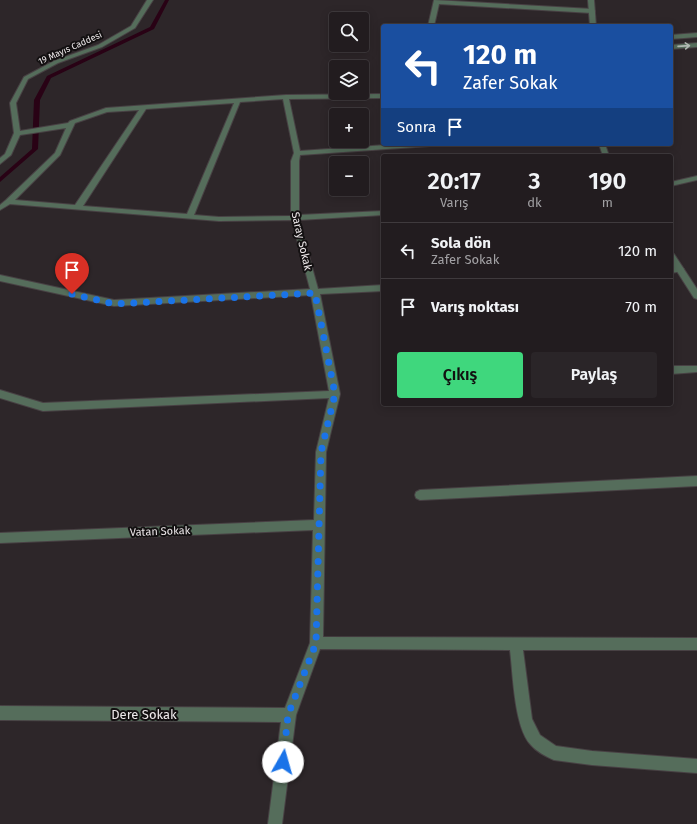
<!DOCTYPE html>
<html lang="tr">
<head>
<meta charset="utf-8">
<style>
	body { margin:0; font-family:"Fira Sans",sans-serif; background:#2a2528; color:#f1f3f6; height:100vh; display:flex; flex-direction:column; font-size:15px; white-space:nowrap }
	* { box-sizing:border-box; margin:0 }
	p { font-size:13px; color:#a2a1a4 }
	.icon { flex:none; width:22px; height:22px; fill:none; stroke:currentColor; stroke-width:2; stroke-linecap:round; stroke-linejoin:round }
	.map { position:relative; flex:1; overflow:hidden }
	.panel { position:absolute; left:381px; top:154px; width:292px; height:252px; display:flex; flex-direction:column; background:#221c1f; border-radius:4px; box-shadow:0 2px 10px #0003,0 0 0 1px #3f3a3d }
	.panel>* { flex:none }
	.hud { position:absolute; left:381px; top:24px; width:292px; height:122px; border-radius:4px; box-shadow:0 2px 10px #0003,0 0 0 1px #3f3a3d; background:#1a4fa0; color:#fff; overflow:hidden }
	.fabs { position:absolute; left:329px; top:12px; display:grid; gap:8px }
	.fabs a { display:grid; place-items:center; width:40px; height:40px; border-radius:4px; background:#221c1f; box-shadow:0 2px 10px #0003,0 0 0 1px #3f3a3d; font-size:20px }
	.pin { position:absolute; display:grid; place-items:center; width:34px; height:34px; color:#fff; margin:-41px -17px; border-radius:50% 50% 50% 0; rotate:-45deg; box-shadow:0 0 4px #0007 }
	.pin .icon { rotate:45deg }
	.me { position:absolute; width:44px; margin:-22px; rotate:7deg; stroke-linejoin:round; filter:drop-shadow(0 0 3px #0008) }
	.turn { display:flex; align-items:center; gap:14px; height:84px; padding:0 16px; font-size:18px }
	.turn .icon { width:52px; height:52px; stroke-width:2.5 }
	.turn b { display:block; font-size:28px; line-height:34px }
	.then { display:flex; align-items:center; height:38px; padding:0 16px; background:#0003; gap:8px; font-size:15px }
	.eta { display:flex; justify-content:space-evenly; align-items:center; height:68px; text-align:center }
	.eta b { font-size:24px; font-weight:600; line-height:28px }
	.cta { display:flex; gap:8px; margin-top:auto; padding:8px 16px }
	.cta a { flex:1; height:46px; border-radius:4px; background:#3fd77d; color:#111; font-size:16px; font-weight:600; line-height:46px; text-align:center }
	.cta a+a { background:#2a2528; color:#f1f3f6 }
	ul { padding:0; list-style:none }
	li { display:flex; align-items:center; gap:12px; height:56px; padding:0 16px; border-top:1px solid #3f3a3d }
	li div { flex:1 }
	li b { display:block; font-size:15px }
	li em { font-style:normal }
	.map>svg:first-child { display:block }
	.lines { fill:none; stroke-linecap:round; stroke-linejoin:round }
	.stream { fill:#290215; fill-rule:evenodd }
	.minor-casing { stroke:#484144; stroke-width:2 }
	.tertiary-casing { stroke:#484144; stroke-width:2 }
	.minor { fill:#556d5b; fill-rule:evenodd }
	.tertiary { fill:#556d5b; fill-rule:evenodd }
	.oneway { stroke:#b0b7b1 }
	.route { stroke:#1a73e8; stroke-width:7; stroke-dasharray:0 12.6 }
	.labels { text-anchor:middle; stroke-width:4; stroke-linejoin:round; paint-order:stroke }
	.far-street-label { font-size:9px; fill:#ede8ea; stroke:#131011 }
	.street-label { font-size:11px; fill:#ede8ea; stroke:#131011 }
	.near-street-label { font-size:13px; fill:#ede8ea; stroke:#131011 }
</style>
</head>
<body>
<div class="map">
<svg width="697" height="824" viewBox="0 0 697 824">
	<rect width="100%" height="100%" fill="#2d2629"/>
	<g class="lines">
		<polygon class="stream" points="165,0 169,0 154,29 51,78 40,100 38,149 0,182 0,177 32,149 34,100 47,76 150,27"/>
		<defs>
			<g id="minor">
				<path d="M 147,0 L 153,0 L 135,28 L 102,47 L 58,63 L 28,79 L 16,103 L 20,131 L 68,123 L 70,121 L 106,108 L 286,95 L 383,94 L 383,98 L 289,99 L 300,151 L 400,144 L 433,144 L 430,146 L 300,155 L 299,161 L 299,215 L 383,211 L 383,215 L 299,220 L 318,289 L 383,285 L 383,291 L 320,294 L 340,394 L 326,452 L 323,637 L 697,638 L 697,650 L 523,650 L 532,719 L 540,735 L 556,746 L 592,751 L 697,759 L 697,773 L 592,765 L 554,760 C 547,757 536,751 531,745 C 514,728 513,673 510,650 L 320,649 L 296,715 L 282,824 L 268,824 L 281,722 L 0,720 L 0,706 L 285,708 L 310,643 L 313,530 L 0,543 L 0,533 L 314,520 L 316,452 L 329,398 L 43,411 L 0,398 L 0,390 L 43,403 L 329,391 L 311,295 L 114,306 L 0,281 L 0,275 L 114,300 L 310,289 L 292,220 L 219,221 L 10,204 L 0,210 L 0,205 L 6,200 L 55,153 L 66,128 L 20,135 L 11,155 L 0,164 L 0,158 L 5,154 L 14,133 L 10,103 L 24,77 L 54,61 L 98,45 L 131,26 ZM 283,99 L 294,153 L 291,161 L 291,216 L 219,217 L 194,215 L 240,102 ZM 234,103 L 187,214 L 83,206 L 146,109 ZM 139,110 L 75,205 L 15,200 L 60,155 L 75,123 L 107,112 Z"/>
				<polygon points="434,0 592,9 595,11 592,13 439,4 434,26 428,26"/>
				<polygon points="697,33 697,37 671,39 671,35"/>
				<polygon points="697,43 697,47 671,49 671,45"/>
				<polygon points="697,176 697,180 671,186 671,182"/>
				<polygon points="680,266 684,269 683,271 671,273 671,267"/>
				<polygon points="671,366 697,366 697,372 671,374"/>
				<polygon points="697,476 697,486 420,500 416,498 415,495 416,492 420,490"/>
			</g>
			<g id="tertiary">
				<polygon points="588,0 594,0 596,26 590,26"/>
				<polygon points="599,144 605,144 609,156 603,156"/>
				<polygon points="671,253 674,254 697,289 697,299 694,298 671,262"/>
			</g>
		</defs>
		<use href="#minor" class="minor-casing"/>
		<use href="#tertiary" class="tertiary-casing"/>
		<use href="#minor" class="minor"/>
		<use href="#tertiary" class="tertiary"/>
	</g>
	<defs><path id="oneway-shaft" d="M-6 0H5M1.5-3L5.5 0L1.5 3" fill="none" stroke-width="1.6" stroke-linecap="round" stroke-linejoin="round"/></defs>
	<use class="oneway" href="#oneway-shaft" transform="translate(684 46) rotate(-4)"/>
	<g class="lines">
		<polyline class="route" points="72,294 114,304 315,293 335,394 321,452 316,643 288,715 283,762"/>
	</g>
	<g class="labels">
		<g class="far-street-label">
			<text transform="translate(70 48) rotate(-24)" y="3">19 Mayıs Caddesi</text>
		</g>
		<g class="street-label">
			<text transform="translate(302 241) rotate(77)" y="4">Saray Sokak</text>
			<text transform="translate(160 531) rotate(-2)" y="4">Vatan Sokak</text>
		</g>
		<g class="near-street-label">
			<text x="144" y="719">Dere Sokak</text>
		</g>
	</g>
</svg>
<div class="fabs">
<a><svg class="icon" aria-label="search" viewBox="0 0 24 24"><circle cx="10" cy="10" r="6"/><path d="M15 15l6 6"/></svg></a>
<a><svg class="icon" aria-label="layers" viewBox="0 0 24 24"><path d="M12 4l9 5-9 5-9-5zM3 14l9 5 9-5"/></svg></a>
<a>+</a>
<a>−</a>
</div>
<div class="pin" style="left:72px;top:294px;background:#d93025"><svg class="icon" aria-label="arrive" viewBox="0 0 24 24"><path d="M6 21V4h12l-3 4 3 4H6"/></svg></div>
<svg class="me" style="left:283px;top:762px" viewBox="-20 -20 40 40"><circle r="19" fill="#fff"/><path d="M0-13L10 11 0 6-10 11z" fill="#1a73e8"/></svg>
<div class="hud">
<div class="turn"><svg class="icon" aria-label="left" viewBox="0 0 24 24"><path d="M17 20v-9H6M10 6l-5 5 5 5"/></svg><div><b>120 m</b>Zafer Sokak</div></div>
<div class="then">Sonra<svg class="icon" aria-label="arrive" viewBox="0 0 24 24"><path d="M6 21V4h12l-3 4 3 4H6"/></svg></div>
</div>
<section class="panel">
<div class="eta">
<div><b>20:17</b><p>Varış</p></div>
<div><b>3</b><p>dk</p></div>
<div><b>190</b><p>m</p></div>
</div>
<ul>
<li><svg class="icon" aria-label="left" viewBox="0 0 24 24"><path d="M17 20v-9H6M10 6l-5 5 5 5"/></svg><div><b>Sola dön</b><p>Zafer Sokak</p></div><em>120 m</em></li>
<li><svg class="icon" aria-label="arrive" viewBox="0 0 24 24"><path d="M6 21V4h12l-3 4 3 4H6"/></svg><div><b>Varış noktası</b></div><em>70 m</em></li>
</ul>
<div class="cta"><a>Çıkış</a><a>Paylaş</a></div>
</section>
</div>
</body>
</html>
